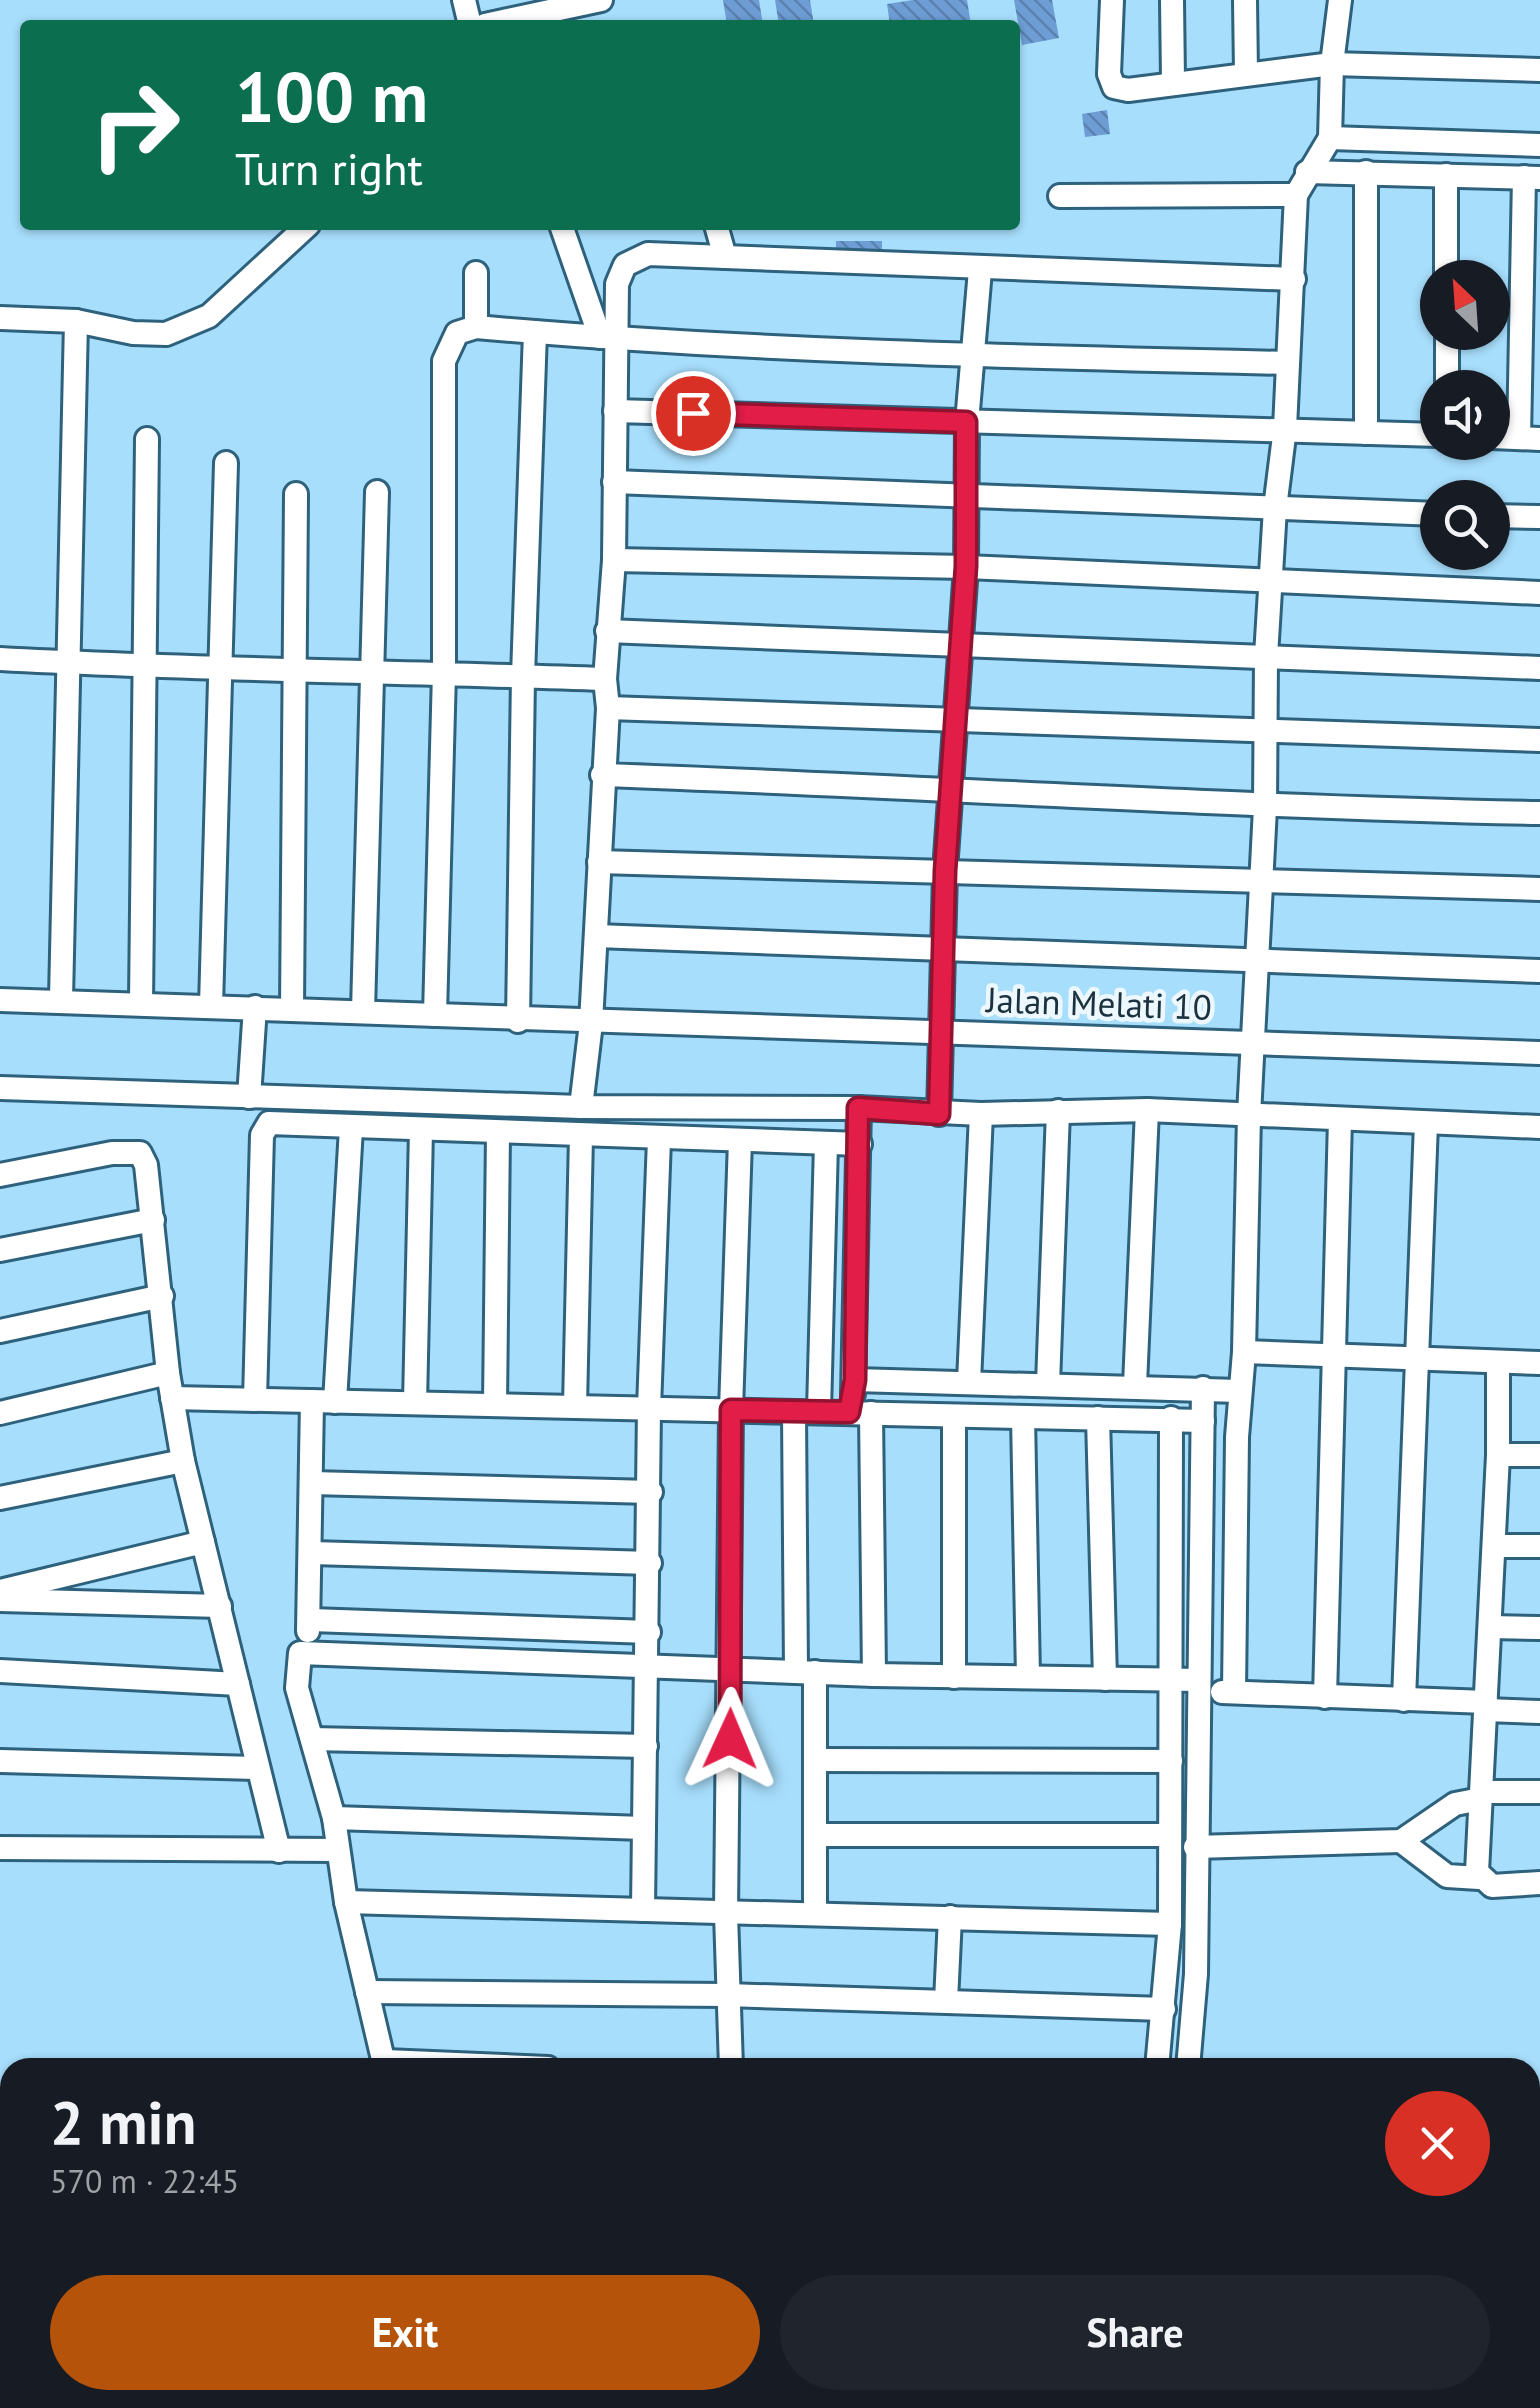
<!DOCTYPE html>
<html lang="en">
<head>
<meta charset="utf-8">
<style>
	body { margin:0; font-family:"PT Sans",sans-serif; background:#20242c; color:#f1f3f6; height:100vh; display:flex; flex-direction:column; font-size:38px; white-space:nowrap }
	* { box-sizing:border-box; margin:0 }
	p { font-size:32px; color:#9ea1a6 }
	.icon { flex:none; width:55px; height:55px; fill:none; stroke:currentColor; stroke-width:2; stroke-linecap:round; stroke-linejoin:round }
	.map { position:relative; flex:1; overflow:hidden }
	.sheet { position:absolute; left:0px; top:2058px; width:1540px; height:352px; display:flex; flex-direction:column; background:#171b24; border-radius:30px 30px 0 0; box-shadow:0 2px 8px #0004 }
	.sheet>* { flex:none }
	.banner { position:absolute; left:20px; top:20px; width:1000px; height:210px; border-radius:10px; box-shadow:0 2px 8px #0004; background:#0b6e4f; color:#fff; overflow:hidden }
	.needle { width:65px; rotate:335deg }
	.tools { position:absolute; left:1420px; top:260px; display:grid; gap:20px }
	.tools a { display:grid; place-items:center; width:90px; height:90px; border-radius:50%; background:#171b24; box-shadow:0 2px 8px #0004; font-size:50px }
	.pin { position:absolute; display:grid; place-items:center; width:85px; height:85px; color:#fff; margin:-42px; border:5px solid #fff; border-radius:50%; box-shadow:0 2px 10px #0007 }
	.me { position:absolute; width:110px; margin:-55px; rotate:1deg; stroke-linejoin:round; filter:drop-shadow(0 0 8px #0008) }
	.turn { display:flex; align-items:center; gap:35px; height:210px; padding:0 50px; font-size:45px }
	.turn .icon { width:130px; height:130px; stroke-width:2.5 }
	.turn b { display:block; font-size:70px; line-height:85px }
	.round { display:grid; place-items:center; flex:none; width:105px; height:105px; border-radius:52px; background:#20242c }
	.overview { display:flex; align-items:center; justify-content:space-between; height:170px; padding:0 50px }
	h1 { font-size:60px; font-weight:600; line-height:75px }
	.primary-button { display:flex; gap:20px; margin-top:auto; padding:20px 50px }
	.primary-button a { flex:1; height:115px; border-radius:60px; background:#b45309; color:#fff; font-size:40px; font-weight:600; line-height:115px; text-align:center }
	.primary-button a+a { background:#20242c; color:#f1f3f6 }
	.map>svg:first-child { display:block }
	.building { fill:url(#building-back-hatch) }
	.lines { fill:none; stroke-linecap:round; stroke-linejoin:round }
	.minor-casing { stroke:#2d617c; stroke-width:28 }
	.path { stroke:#6d96ad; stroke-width:4; stroke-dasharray:10 5; stroke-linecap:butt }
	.minor { stroke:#fff; stroke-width:22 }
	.route-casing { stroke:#92132f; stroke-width:25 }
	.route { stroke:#e11d48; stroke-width:18 }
	.labels { text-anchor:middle; stroke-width:9; stroke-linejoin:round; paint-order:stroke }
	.street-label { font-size:35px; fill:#1b313d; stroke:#edf8fe }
</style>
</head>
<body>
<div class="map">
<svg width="1540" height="2408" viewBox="0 0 1540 2408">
	<defs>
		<pattern id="building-back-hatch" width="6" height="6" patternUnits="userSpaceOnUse" patternTransform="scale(2.5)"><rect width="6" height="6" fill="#6e9dd5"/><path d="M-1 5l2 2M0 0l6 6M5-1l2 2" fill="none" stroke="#5a81ae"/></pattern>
	</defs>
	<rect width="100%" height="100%" fill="#a7defc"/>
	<g class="building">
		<polygon points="723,0 759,0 763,25 727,25"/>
		<polygon points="775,0 810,0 814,25 779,25"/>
		<polygon points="913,0 967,0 971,25 890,25 887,4"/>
		<polygon points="1014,0 1052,0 1059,38 1022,45"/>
		<polygon points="1107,110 1110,134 1085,137 1082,114"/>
		<rect x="836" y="241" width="46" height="17"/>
	</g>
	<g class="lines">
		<defs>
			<g id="minor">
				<polyline points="464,0 470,25"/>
				<polyline points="1112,0 1109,74 1114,87 1128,90 1332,64 1540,70"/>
				<polyline points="1172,0 1173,81"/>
				<polyline points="1245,0 1246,73"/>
				<polyline points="485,25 601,0"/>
				<polyline points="1330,138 1540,145"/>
				<polyline points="1307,172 1540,178"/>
				<polyline points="1366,172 1366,433"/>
				<polyline points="1446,175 1446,278"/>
				<polyline points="1060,196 1296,195"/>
				<polyline points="561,225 600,337"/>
				<polyline points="716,225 725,257"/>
				<polyline points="0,318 76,321 133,333 166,334 209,316 308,225"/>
				<polyline points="476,327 476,273"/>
				<polyline points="1447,332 1447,388"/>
				<polyline points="615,411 1438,435"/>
				<polyline points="1492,437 1540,439"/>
				<polyline points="1519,438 1524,177"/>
				<polyline points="614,482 1438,514"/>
				<polyline points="1492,516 1540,517"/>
				<polyline points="614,560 966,567 1540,593"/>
				<polyline points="607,631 1540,668"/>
				<path d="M 0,659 C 202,670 403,672 605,679"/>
				<polyline points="608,708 1540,740"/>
				<path d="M 602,775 C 915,786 1227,807 1540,813"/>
				<polyline points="599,862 1540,889"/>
				<polyline points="596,936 1540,971"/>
				<polyline points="61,999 76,321"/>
				<polyline points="0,1000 1540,1053"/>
				<polyline points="141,1004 147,439"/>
				<polyline points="211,1006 226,463"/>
				<polyline points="292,1009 296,494"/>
				<polyline points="363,1011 377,492"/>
				<path d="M 435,1015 L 444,672 L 444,361 L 457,333 L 476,327 C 746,351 1017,357 1288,363"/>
				<polyline points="518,1021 523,676 535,332"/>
				<polyline points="0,1088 581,1107 859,1108 981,1114 1147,1110 1540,1127"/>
				<polyline points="249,1097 255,1007"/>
				<polyline points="581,1107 591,1023 608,708 605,679 614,560 617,284 625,265 648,254 1294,279"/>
				<polyline points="939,1114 945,871 966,567 967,422 980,270"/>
				<polyline points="0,1175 112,1153 140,1153 146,1165 168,1373 183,1461 279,1851"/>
				<polyline points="0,1250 153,1220"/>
				<polyline points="0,1331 162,1296"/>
				<polyline points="1244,1352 1540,1363"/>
				<polyline points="1498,1362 1498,1455 1477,1872 1492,1886 1540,1883"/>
				<polyline points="855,1380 1239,1391"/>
				<polyline points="969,1382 981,1114"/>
				<polyline points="1048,1384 1058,1111"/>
				<polyline points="1135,1385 1147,1110"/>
				<polyline points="853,1394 859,1108"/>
				<polyline points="172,1398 1203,1421"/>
				<polyline points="255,1400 262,1135 269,1123 860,1144"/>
				<polyline points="335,1402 351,1128"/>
				<polyline points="415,1403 421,1130"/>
				<polyline points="495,1405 498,1132"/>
				<polyline points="575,1406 581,1136"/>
				<polyline points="819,1411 826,1143"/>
				<polyline points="794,1412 796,1672"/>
				<polyline points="0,1413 168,1373"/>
				<polyline points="871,1413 874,1675"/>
				<polyline points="954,1417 954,1677"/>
				<polyline points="1023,1417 1028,1677"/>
				<polyline points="1098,1418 1105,1679"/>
				<polyline points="1498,1455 1540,1455"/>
				<polyline points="312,1483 651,1492"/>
				<polyline points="0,1498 183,1461"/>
				<polyline points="1494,1546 1540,1546"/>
				<polyline points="312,1553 650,1563"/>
				<polyline points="0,1591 203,1542"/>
				<polyline points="0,1600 220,1606"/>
				<polyline points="311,1620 649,1632"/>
				<polyline points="1490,1627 1540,1628"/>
				<polyline points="308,1631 312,1401"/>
				<polyline points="0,1671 238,1684"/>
				<polyline points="1222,1692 1486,1702"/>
				<polyline points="1234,1692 1237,1437 1244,1352 1249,1115 1265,808 1266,656 1275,508 1285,428 1296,195 1330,138 1332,64 1340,0"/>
				<polyline points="1325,1697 1340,1119"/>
				<polyline points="1404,1700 1426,1123"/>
				<polyline points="1486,1710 1540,1712"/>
				<polyline points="312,1739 646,1746"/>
				<polyline points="816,1760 1171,1761"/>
				<polyline points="0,1761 257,1768"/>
				<polyline points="1482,1792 1540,1792"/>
				<polyline points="334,1818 644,1828"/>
				<polyline points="817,1835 1167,1835"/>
				<polyline points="1401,1841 1447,1876 1479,1878"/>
				<polyline points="1195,1847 1401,1841 1455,1804 1481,1799"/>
				<polyline points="0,1848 337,1850"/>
				<polyline points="346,1902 1170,1924"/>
				<polyline points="643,1910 649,1408 659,1139"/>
				<polyline points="815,1913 815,1672"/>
				<polyline points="367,1992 727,1995 1164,2009"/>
				<polyline points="946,2001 950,1917"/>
				<polyline points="385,2061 548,2068"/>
				<polyline points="385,2068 346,1902 334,1818 297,1688 300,1653 874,1675 1199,1680"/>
				<polyline points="731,2068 726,1914 731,1410 740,1140"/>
				<polyline points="1157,2068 1170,1924 1171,1418"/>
				<polyline points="1188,2068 1196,1974 1203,1388"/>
				<polyline points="486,2400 487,2408"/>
				<polyline points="560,2400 561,2408"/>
				<polyline points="817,2400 817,2408"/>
				<polyline points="1025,2400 1025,2408"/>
				<polyline points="411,2408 412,2400"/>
				<polyline points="645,2408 646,2400"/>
				<polyline points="722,2408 722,2400"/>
				<polyline points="1144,2408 1145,2400"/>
			</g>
		</defs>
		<use href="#minor" class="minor-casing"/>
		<polyline class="path" points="323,2408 329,2400"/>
		<use href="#minor" class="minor"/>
	</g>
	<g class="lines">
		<defs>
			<polyline id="route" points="693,413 966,422 966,566 945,871 939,1114 858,1108 855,1380 849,1412 731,1410 730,1739"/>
		</defs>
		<use href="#route" class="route-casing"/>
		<use href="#route" class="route"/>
	</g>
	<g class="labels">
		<g class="street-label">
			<text transform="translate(1099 1004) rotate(2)" y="12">Jalan Melati 10</text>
		</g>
	</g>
</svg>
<div class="tools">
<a><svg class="needle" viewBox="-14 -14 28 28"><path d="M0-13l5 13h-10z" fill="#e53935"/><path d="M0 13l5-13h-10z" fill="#9ea1a6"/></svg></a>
<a><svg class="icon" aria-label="sound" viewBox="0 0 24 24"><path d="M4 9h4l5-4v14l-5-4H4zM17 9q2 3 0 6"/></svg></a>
<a><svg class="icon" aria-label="search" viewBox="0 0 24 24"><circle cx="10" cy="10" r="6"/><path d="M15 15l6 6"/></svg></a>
</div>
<div class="pin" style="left:693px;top:413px;background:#d93025"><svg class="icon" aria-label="arrive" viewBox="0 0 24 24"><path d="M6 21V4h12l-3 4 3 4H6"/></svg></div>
<svg class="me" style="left:730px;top:1739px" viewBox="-20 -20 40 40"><path d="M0-17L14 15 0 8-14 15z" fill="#e11d48" stroke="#fff" stroke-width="4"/></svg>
<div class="banner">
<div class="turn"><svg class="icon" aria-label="right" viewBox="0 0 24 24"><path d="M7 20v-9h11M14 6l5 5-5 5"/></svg><div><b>100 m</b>Turn right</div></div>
</div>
<section class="sheet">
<div class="overview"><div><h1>2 min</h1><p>570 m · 22:45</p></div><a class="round" style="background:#d93025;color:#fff"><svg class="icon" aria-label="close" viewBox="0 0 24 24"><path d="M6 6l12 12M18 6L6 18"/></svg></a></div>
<div class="primary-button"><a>Exit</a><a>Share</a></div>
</section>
</div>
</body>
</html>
